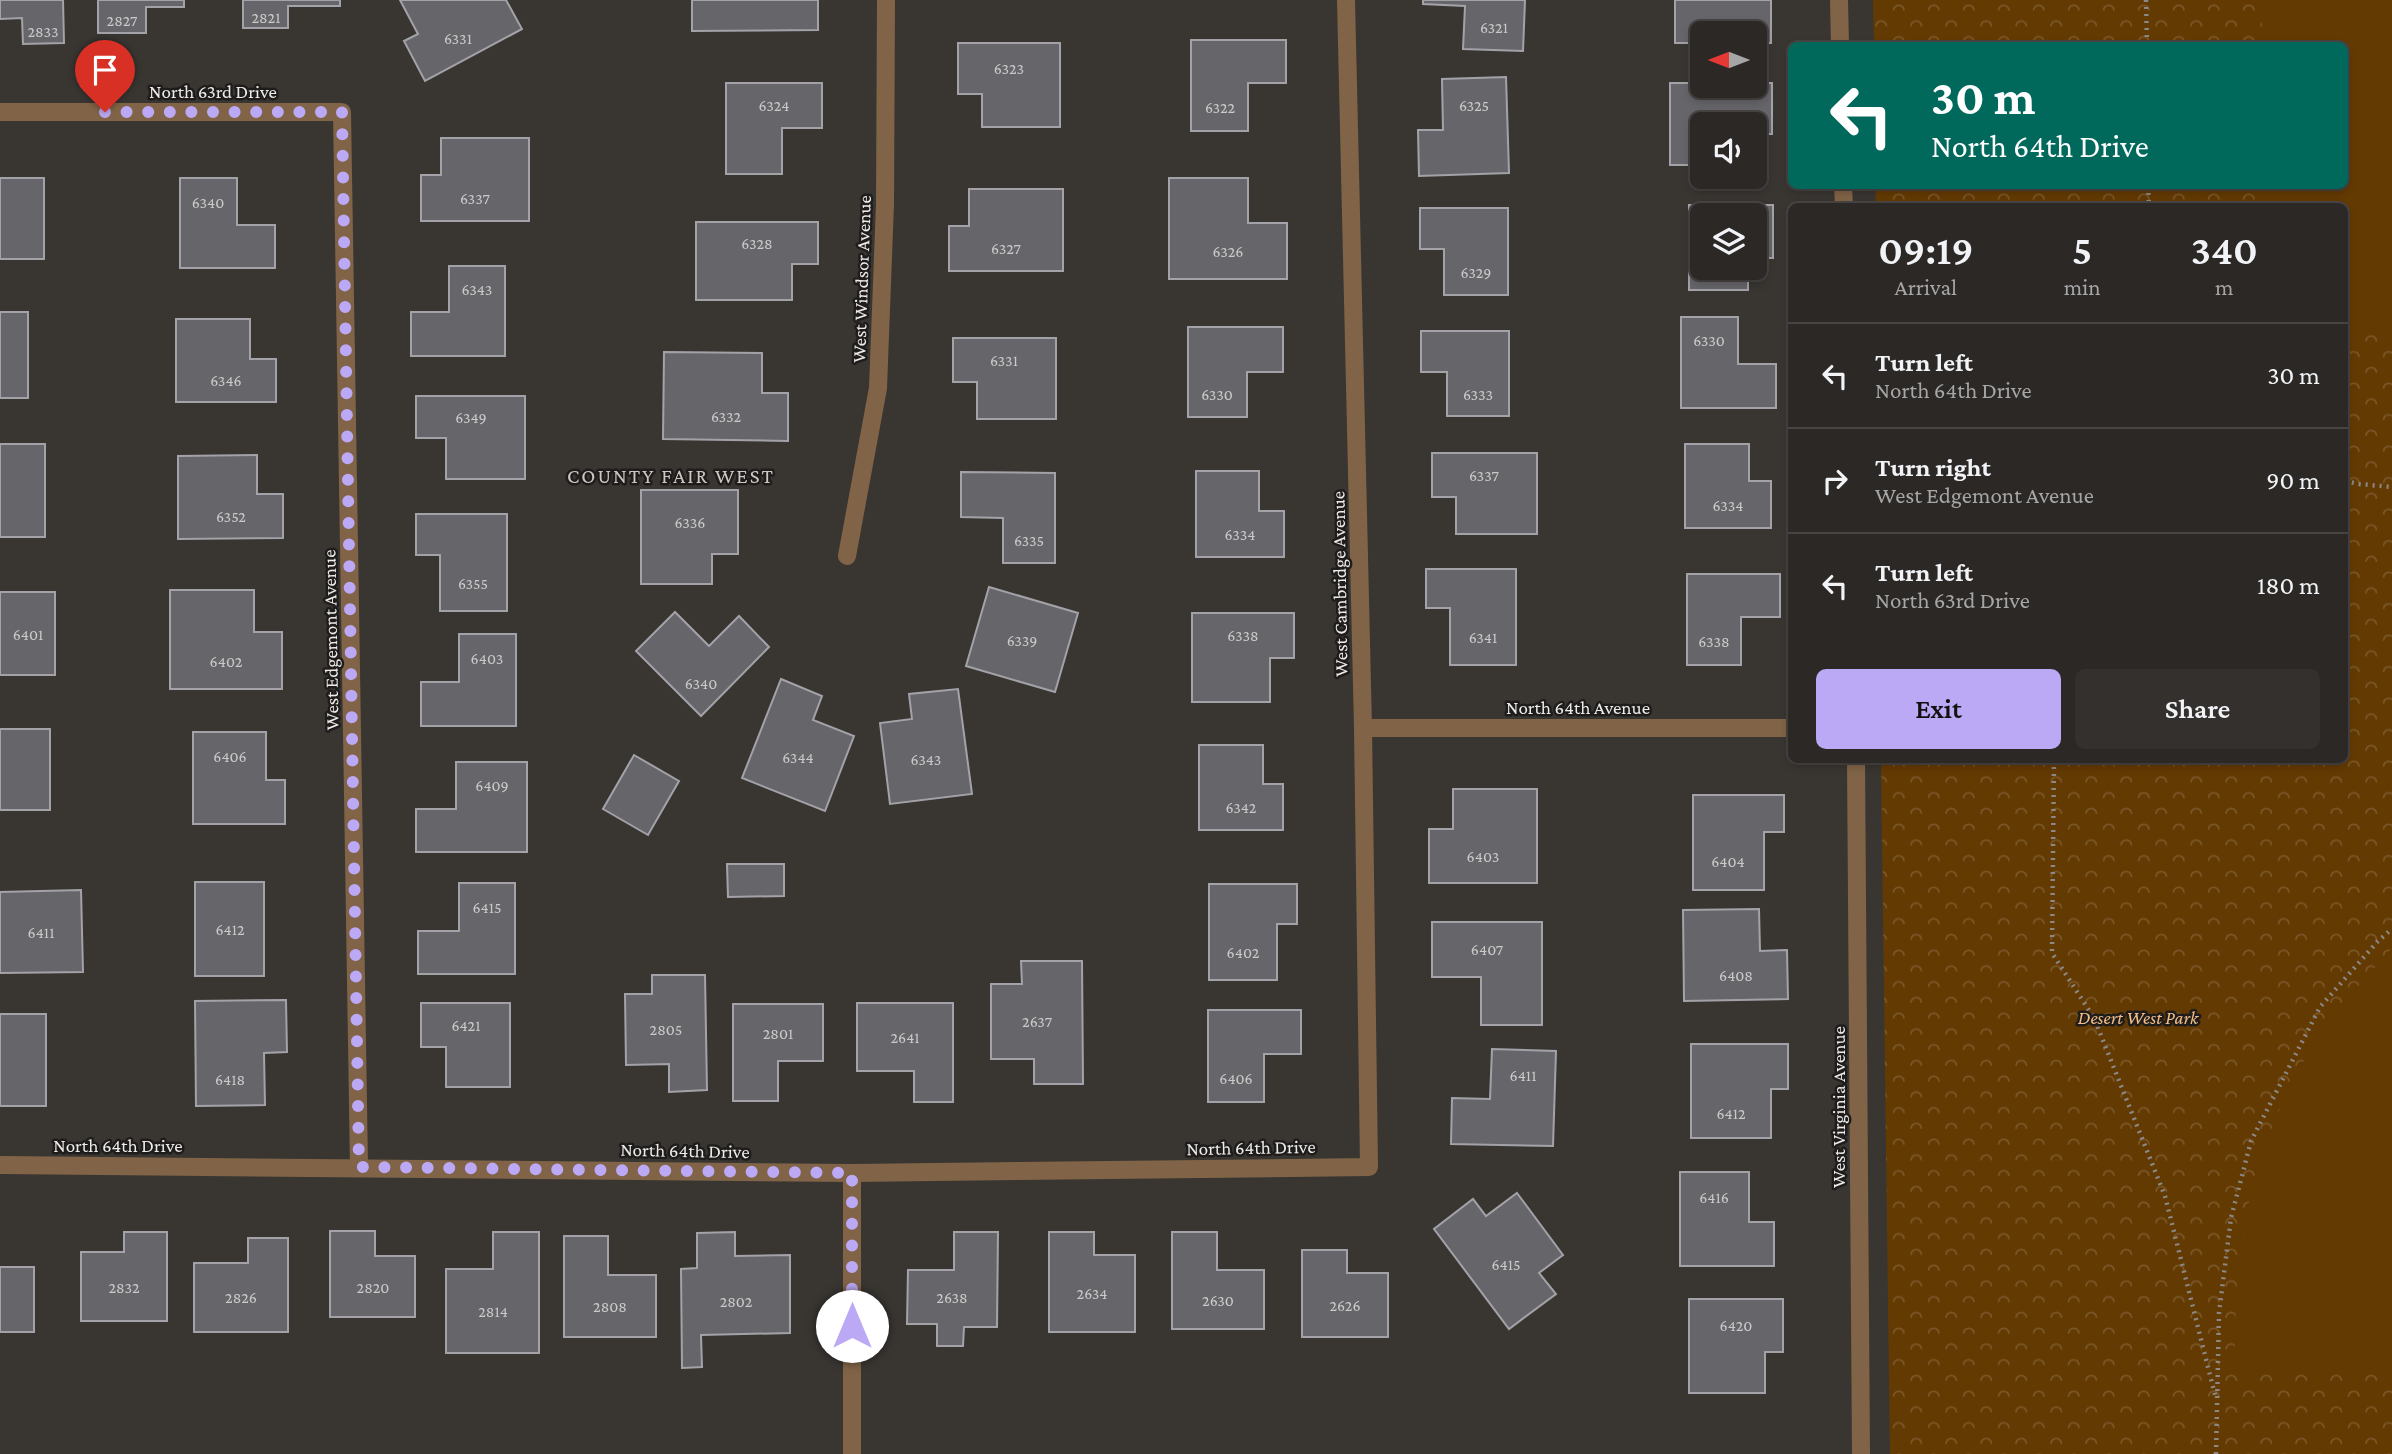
<!DOCTYPE html>
<html lang="en">
<head>
<meta charset="utf-8">
<style>
	body { margin:0; font-family:"Crimson Pro",serif; background:#33302e; color:#f1f3f6; height:100vh; display:flex; flex-direction:column; font-size:26px; white-space:nowrap }
	* { box-sizing:border-box; margin:0 }
	p { font-size:23px; color:#a6a6a7 }
	.icon { flex:none; width:38px; height:38px; fill:none; stroke:currentColor; stroke-width:2; stroke-linecap:round; stroke-linejoin:round }
	.map { position:relative; flex:1; overflow:hidden }
	.drawer { position:absolute; left:1788px; top:203px; width:560px; height:560px; display:flex; flex-direction:column; background:#2b2826; border-radius:10px; box-shadow:0 4px 10px #0003,0 0 0 2px #474443 }
	.drawer>* { flex:none }
	.top-card { position:absolute; left:1788px; top:42px; width:560px; height:147px; border-radius:10px; box-shadow:0 4px 10px #0003,0 0 0 2px #474443; background:#00695c; color:#fff; overflow:hidden }
	.needle { width:46px; rotate:270deg }
	.fabs { position:absolute; left:1690px; top:21px; display:grid; gap:14px }
	.fabs a { display:grid; place-items:center; width:77px; height:77px; border-radius:10px; background:#2b2826; box-shadow:0 4px 10px #0003,0 0 0 2px #474443; font-size:35px }
	.pin { position:absolute; display:grid; place-items:center; width:60px; height:60px; color:#fff; margin:-72px -30px; border-radius:50% 50% 50% 0; rotate:-45deg; box-shadow:0 0 7px #0007 }
	.pin .icon { rotate:45deg }
	.me { position:absolute; width:77px; margin:-38px; rotate:0deg; stroke-linejoin:round; filter:drop-shadow(0 0 5px #0008) }
	.turn { display:flex; align-items:center; gap:24px; height:147px; padding:0 28px; font-size:32px }
	.turn .icon { width:91px; height:91px; stroke-width:2.5 }
	.turn b { display:block; font-size:49px; line-height:60px }
	.eta { display:flex; justify-content:space-evenly; align-items:center; height:119px; text-align:center }
	.eta b { font-size:42px; font-weight:600; line-height:49px }
	.primary-button { display:flex; gap:14px; margin-top:auto; padding:14px 28px }
	.primary-button a { flex:1; height:80px; border-radius:10px; background:#bca9f5; color:#111; font-size:28px; font-weight:600; line-height:80px; text-align:center }
	.primary-button a+a { background:#33302e; color:#f1f3f6 }
	ul { padding:0; list-style:none }
	li { display:flex; align-items:center; gap:21px; height:105px; padding:0 28px; border-top:2px solid #474443 }
	li div { flex:1 }
	li b { display:block; font-size:26px }
	li em { font-style:normal }
	.map>svg:first-child { display:block }
	.park { fill:url(#park-crowns) }
	.pitch { fill:#643a03 }
	.building { fill:#66656a; stroke:#a3a2a8; stroke-width:2 }
	.lines { fill:none; stroke-linecap:round; stroke-linejoin:round }
	.path { stroke:#8b8885; stroke-width:4.5; stroke-dasharray:2 5; stroke-linecap:butt }
	.minor { stroke:#816447; stroke-width:18 }
	.route { stroke:#bca9f5; stroke-width:12; stroke-dasharray:0 21.6 }
	.labels { text-anchor:middle; stroke-width:5; stroke-linejoin:round; paint-order:stroke }
	.number-label { font-size:16px; fill:#cccac9 }
	.street-label { font-size:19px; fill:#eeebe9; stroke:#1f1d1c }
	.park-label { font-size:19px; font-style:italic; fill:#f4bd88; stroke:#1f1d1c }
	.neighbourhood-label { font-size:21px; letter-spacing:2px; fill:#ccc7c3; stroke:#1f1d1c }
</style>
</head>
<body>
<div class="map">
<svg width="2392" height="1454" viewBox="0 0 2392 1454">
	<defs>
		<pattern id="park-crowns" width="20" height="18" patternUnits="userSpaceOnUse" patternTransform="scale(1.75)"><rect width="20" height="18" fill="#643a03"/><path d="M2 6a3 3 0 1 1 6 0M12 15a3 3 0 1 1 6 0" fill="none" stroke="#7a5728"/></pattern>
	</defs>
	<rect width="100%" height="100%" fill="#393632"/>
	<polygon class="park" points="1873,0 2392,0 2392,1454 1890,1454 1881,760 2345,760 2345,206 1876,206 1875,186 2345,186 2345,46 1874,45"/>
	<g class="pitch">
		<polygon points="2262,0 2392,0 2392,330 2345,330 2345,206 2263,206 2263,186 2345,186 2345,46 2262,45"/>
		<polygon points="2392,948 2392,1369 2234,1372 2237,1275 2249,1202 2259,1161 2291,1080 2338,1009"/>
	</g>
	<g class="building">
		<polygon points="0,0 63,0 64,43 23,44 22,18 0,19"/>
		<polygon points="98,0 184,0 184,7 146,7 146,33 98,33"/>
		<polygon points="243,0 340,0 340,6 288,6 288,28 243,28"/>
		<polygon points="400,0 506,0 522,29 425,81 404,41 418,34"/>
		<polygon points="692,0 818,0 818,30 692,31"/>
		<polygon points="1423,0 1525,0 1523,51 1463,49 1465,6 1423,4"/>
		<polygon points="1675,0 1771,0 1771,43 1755,43 1755,33 1703,33 1703,43 1675,43"/>
		<polygon points="1191,40 1286,40 1286,83 1248,83 1248,131 1191,131"/>
		<polygon points="958,43 1060,43 1060,127 982,127 982,94 958,94"/>
		<polygon points="1506,77 1509,173 1419,176 1418,130 1443,130 1442,79"/>
		<polygon points="726,83 822,83 822,128 782,128 782,174 726,174"/>
		<polygon points="1670,83 1703,83 1703,86 1755,86 1755,83 1772,83 1772,134 1755,134 1755,124 1703,124 1703,165 1670,165"/>
		<polygon points="441,138 529,138 529,221 421,221 421,175 441,175"/>
		<rect x="0" y="178" width="44" height="81"/>
		<polygon points="180,178 237,178 237,225 275,225 275,268 180,268"/>
		<polygon points="1169,178 1248,178 1248,223 1287,223 1287,279 1169,279"/>
		<polygon points="969,189 1063,189 1063,271 949,271 949,226 969,226"/>
		<polygon points="1689,205 1773,205 1773,258 1755,258 1755,215 1703,215 1703,268 1748,268 1748,290 1689,290"/>
		<polygon points="1420,208 1508,208 1508,295 1444,295 1444,249 1420,249"/>
		<polygon points="696,222 818,222 818,264 792,264 792,300 696,300"/>
		<polygon points="449,266 505,266 505,356 411,356 411,312 449,312"/>
		<rect x="0" y="312" width="28" height="86"/>
		<polygon points="1681,317 1738,317 1738,364 1776,364 1776,408 1681,408"/>
		<polygon points="176,319 250,319 250,359 276,359 276,402 176,402"/>
		<polygon points="1188,327 1283,327 1283,372 1247,372 1247,417 1188,417"/>
		<polygon points="1421,331 1509,331 1509,416 1447,416 1447,372 1421,372"/>
		<polygon points="953,338 1056,338 1056,419 977,419 977,382 953,382"/>
		<polygon points="664,352 762,353 762,393 788,393 788,441 663,439"/>
		<polygon points="416,396 525,396 525,479 446,479 446,438 416,438"/>
		<rect x="0" y="444" width="45" height="93"/>
		<polygon points="1685,444 1749,444 1749,481 1771,481 1771,528 1685,528"/>
		<polygon points="1432,453 1537,453 1537,534 1456,534 1456,497 1432,497"/>
		<polygon points="257,455 257,494 283,494 283,538 178,539 178,456"/>
		<polygon points="1196,471 1259,471 1259,511 1284,511 1284,557 1196,557"/>
		<polygon points="961,472 1055,473 1055,563 1003,563 1003,518 961,517"/>
		<polygon points="641,490 738,490 738,554 712,554 712,584 641,584"/>
		<polygon points="416,514 507,514 507,611 440,611 440,555 416,555"/>
		<polygon points="1426,569 1516,569 1516,665 1450,665 1450,608 1426,608"/>
		<polygon points="1687,574 1780,574 1780,617 1741,617 1741,665 1687,665"/>
		<polygon points="989,587 1078,613 1055,692 966,666"/>
		<polygon points="170,590 254,590 254,632 282,632 282,689 170,689"/>
		<rect x="0" y="592" width="55" height="83"/>
		<polygon points="675,612 709,646 739,616 769,647 701,716 636,651"/>
		<polygon points="1192,613 1294,613 1294,658 1270,658 1270,702 1192,702"/>
		<polygon points="459,634 516,634 516,726 421,726 421,682 459,682"/>
		<polygon points="781,679 822,696 813,720 854,736 825,811 742,778"/>
		<polygon points="958,689 972,794 890,804 880,723 912,719 909,694"/>
		<rect x="0" y="729" width="50" height="81"/>
		<polygon points="193,732 266,732 266,780 285,780 285,824 193,824"/>
		<polygon points="1199,745 1263,745 1263,784 1283,784 1283,830 1199,830"/>
		<polygon points="634,755 679,781 648,835 603,809"/>
		<polygon points="456,762 527,762 527,852 416,852 416,809 456,809"/>
		<polygon points="1453,789 1537,789 1537,883 1429,883 1429,829 1453,829"/>
		<polygon points="1693,795 1784,795 1784,832 1764,832 1764,890 1693,890"/>
		<polygon points="727,864 784,864 784,896 728,897"/>
		<rect x="195" y="882" width="69" height="94"/>
		<polygon points="459,883 515,883 515,974 418,974 418,931 459,931"/>
		<polygon points="1209,884 1297,884 1297,924 1277,924 1277,980 1209,980"/>
		<polygon points="81,890 83,972 0,973 0,892"/>
		<polygon points="1759,909 1760,951 1787,950 1788,999 1684,1001 1683,910"/>
		<polygon points="1432,922 1542,922 1542,1025 1481,1025 1481,977 1432,977"/>
		<polygon points="1021,961 1082,961 1083,1084 1034,1084 1034,1059 991,1059 991,984 1022,984"/>
		<polygon points="652,975 705,975 707,1090 669,1092 669,1064 626,1065 625,994 652,994"/>
		<polygon points="286,1000 287,1052 264,1053 265,1105 196,1106 195,1001"/>
		<polygon points="421,1003 510,1003 510,1087 446,1087 446,1047 421,1047"/>
		<polygon points="857,1003 953,1003 953,1102 914,1102 914,1071 857,1071"/>
		<polygon points="733,1004 823,1004 823,1061 778,1061 778,1101 733,1101"/>
		<polygon points="1208,1010 1301,1010 1301,1054 1264,1054 1264,1102 1208,1102"/>
		<rect x="0" y="1014" width="46" height="92"/>
		<polygon points="1691,1044 1788,1044 1788,1089 1771,1089 1771,1138 1691,1138"/>
		<polygon points="1492,1049 1556,1051 1553,1146 1451,1144 1452,1098 1490,1099"/>
		<polygon points="1680,1172 1749,1172 1749,1222 1774,1222 1774,1266 1680,1266"/>
		<polygon points="1517,1193 1563,1255 1539,1273 1556,1294 1509,1329 1434,1229 1473,1199 1486,1216"/>
		<polygon points="330,1231 375,1231 375,1256 415,1256 415,1317 330,1317"/>
		<polygon points="124,1232 167,1232 167,1321 81,1321 81,1252 124,1252"/>
		<polygon points="493,1232 539,1232 539,1353 446,1353 446,1269 493,1269"/>
		<polygon points="735,1232 735,1256 790,1255 790,1333 701,1335 702,1367 682,1368 681,1269 697,1268 697,1233"/>
		<polygon points="954,1232 998,1232 997,1327 964,1327 963,1346 937,1346 937,1324 907,1324 908,1270 954,1270"/>
		<polygon points="1049,1232 1094,1232 1094,1255 1135,1255 1135,1332 1049,1332"/>
		<polygon points="1172,1232 1217,1232 1217,1270 1264,1270 1264,1329 1172,1329"/>
		<polygon points="564,1236 608,1236 608,1275 656,1275 656,1337 564,1337"/>
		<polygon points="248,1238 288,1238 288,1332 194,1332 194,1263 248,1263"/>
		<polygon points="1302,1250 1347,1250 1347,1273 1388,1273 1388,1337 1302,1337"/>
		<rect x="0" y="1267" width="34" height="65"/>
		<polygon points="1689,1299 1783,1299 1783,1352 1765,1352 1765,1393 1689,1393"/>
	</g>
	<g class="lines">
		<g class="path">
			<polyline points="2146,0 2147,46"/>
			<polyline points="2148,186 2149,206"/>
			<polyline points="2345,481 2359,484 2392,487"/>
			<polyline points="2054,760 2052,953 2094,1018 2165,1196 2216,1399"/>
			<polyline points="2216,1454 2219,1313 2231,1218 2251,1141 2320,1007 2378,941 2392,929"/>
		</g>
		<g class="minor">
			<polyline points="1839,0 1840,46"/>
			<polyline points="0,112 342,112 359,1167"/>
			<polyline points="1843,186 1844,206"/>
			<polyline points="847,556 878,388 885,204 886,0"/>
			<polyline points="1363,728 1792,728"/>
			<polyline points="1856,760 1861,1454"/>
			<polyline points="0,1165 852,1173 1369,1167 1363,728 1346,0"/>
			<polyline points="852,1173 852,1454"/>
		</g>
	</g>
	<g class="lines">
		<polyline class="route" points="105,112 342,112 359,1167 852,1173 852,1326"/>
	</g>
	<g class="labels">
		<g class="number-label">
			<text x="266" y="23">2821</text>
			<text x="122" y="26">2827</text>
			<text x="1494" y="33">6321</text>
			<text x="43" y="37">2833</text>
			<text x="458" y="44">6331</text>
			<text x="1009" y="74">6323</text>
			<text x="774" y="111">6324</text>
			<text x="1474" y="111">6325</text>
			<text x="1220" y="113">6322</text>
			<text x="475" y="204">6337</text>
			<text x="208" y="208">6340</text>
			<text x="757" y="249">6328</text>
			<text x="1006" y="254">6327</text>
			<text x="1228" y="257">6326</text>
			<text x="1476" y="278">6329</text>
			<text x="477" y="295">6343</text>
			<text x="1709" y="346">6330</text>
			<text x="1004" y="366">6331</text>
			<text x="226" y="386">6346</text>
			<text x="1217" y="400">6330</text>
			<text x="1478" y="400">6333</text>
			<text x="726" y="422">6332</text>
			<text x="471" y="423">6349</text>
			<text x="1484" y="481">6337</text>
			<text x="1728" y="511">6334</text>
			<text x="231" y="522">6352</text>
			<text x="690" y="528">6336</text>
			<text x="1240" y="540">6334</text>
			<text x="1029" y="546">6335</text>
			<text x="473" y="589">6355</text>
			<text x="28" y="640">6401</text>
			<text x="1243" y="641">6338</text>
			<text x="1483" y="643">6341</text>
			<text x="1022" y="646">6339</text>
			<text x="1714" y="647">6338</text>
			<text x="487" y="664">6403</text>
			<text x="226" y="667">6402</text>
			<text x="701" y="689">6340</text>
			<text x="230" y="762">6406</text>
			<text x="798" y="763">6344</text>
			<text x="926" y="765">6343</text>
			<text x="492" y="791">6409</text>
			<text x="1241" y="813">6342</text>
			<text x="1483" y="862">6403</text>
			<text x="1728" y="867">6404</text>
			<text x="487" y="913">6415</text>
			<text x="230" y="935">6412</text>
			<text x="41" y="938">6411</text>
			<text x="1487" y="955">6407</text>
			<text x="1243" y="958">6402</text>
			<text x="1736" y="981">6408</text>
			<text x="1037" y="1027">2637</text>
			<text x="466" y="1031">6421</text>
			<text x="666" y="1035">2805</text>
			<text x="778" y="1039">2801</text>
			<text x="905" y="1043">2641</text>
			<text x="1523" y="1081">6411</text>
			<text x="1236" y="1084">6406</text>
			<text x="230" y="1085">6418</text>
			<text x="1731" y="1119">6412</text>
			<text x="1714" y="1203">6416</text>
			<text x="1506" y="1270">6415</text>
			<text x="124" y="1293">2832</text>
			<text x="373" y="1293">2820</text>
			<text x="1092" y="1299">2634</text>
			<text x="241" y="1303">2826</text>
			<text x="952" y="1303">2638</text>
			<text x="1218" y="1306">2630</text>
			<text x="736" y="1307">2802</text>
			<text x="1345" y="1311">2626</text>
			<text x="610" y="1312">2808</text>
			<text x="493" y="1317">2814</text>
			<text x="1736" y="1331">6420</text>
		</g>
		<g class="street-label">
			<text x="213" y="98">North 63rd Drive</text>
			<text transform="translate(861 279) rotate(-88)" y="7">West Windsor Avenue</text>
			<text transform="translate(1339 584) rotate(-91)" y="7">West Cambridge Avenue</text>
			<text transform="translate(330 640) rotate(-91)" y="7">West Edgemont Avenue</text>
			<text x="1578" y="714">North 64th Avenue</text>
			<text transform="translate(1838 1107) rotate(-90)" y="7">West Virginia Avenue</text>
			<text x="118" y="1152">North 64th Drive</text>
			<text transform="translate(1251 1147) rotate(-1)" y="7">North 64th Drive</text>
			<text transform="translate(685 1150) rotate(1)" y="7">North 64th Drive</text>
		</g>
		<g class="park-label">
			<text x="2138" y="1024">Desert West Park</text>
		</g>
		<g class="neighbourhood-label">
			<text x="671" y="483">COUNTY FAIR WEST</text>
		</g>
	</g>
</svg>
<div class="fabs">
<a><svg class="needle" viewBox="-14 -14 28 28"><path d="M0-13l5 13h-10z" fill="#e53935"/><path d="M0 13l5-13h-10z" fill="#a6a6a7"/></svg></a>
<a><svg class="icon" aria-label="sound" viewBox="0 0 24 24"><path d="M4 9h4l5-4v14l-5-4H4zM17 9q2 3 0 6"/></svg></a>
<a><svg class="icon" aria-label="layers" viewBox="0 0 24 24"><path d="M12 4l9 5-9 5-9-5zM3 14l9 5 9-5"/></svg></a>
</div>
<div class="pin" style="left:105px;top:112px;background:#d93025"><svg class="icon" aria-label="arrive" viewBox="0 0 24 24"><path d="M6 21V4h12l-3 4 3 4H6"/></svg></div>
<svg class="me" style="left:852px;top:1326px" viewBox="-20 -20 40 40"><circle r="19" fill="#fff"/><path d="M0-13L10 11 0 6-10 11z" fill="#bca9f5"/></svg>
<div class="top-card">
<div class="turn"><svg class="icon" aria-label="left" viewBox="0 0 24 24"><path d="M17 20v-9H6M10 6l-5 5 5 5"/></svg><div><b>30 m</b>North 64th Drive</div></div>
</div>
<section class="drawer">
<div class="eta">
<div><b>09:19</b><p>Arrival</p></div>
<div><b>5</b><p>min</p></div>
<div><b>340</b><p>m</p></div>
</div>
<ul>
<li><svg class="icon" aria-label="left" viewBox="0 0 24 24"><path d="M17 20v-9H6M10 6l-5 5 5 5"/></svg><div><b>Turn left</b><p>North 64th Drive</p></div><em>30 m</em></li>
<li><svg class="icon" aria-label="right" viewBox="0 0 24 24"><path d="M7 20v-9h11M14 6l5 5-5 5"/></svg><div><b>Turn right</b><p>West Edgemont Avenue</p></div><em>90 m</em></li>
<li><svg class="icon" aria-label="left" viewBox="0 0 24 24"><path d="M17 20v-9H6M10 6l-5 5 5 5"/></svg><div><b>Turn left</b><p>North 63rd Drive</p></div><em>180 m</em></li>
</ul>
<div class="primary-button"><a>Exit</a><a>Share</a></div>
</section>
</div>
</body>
</html>
